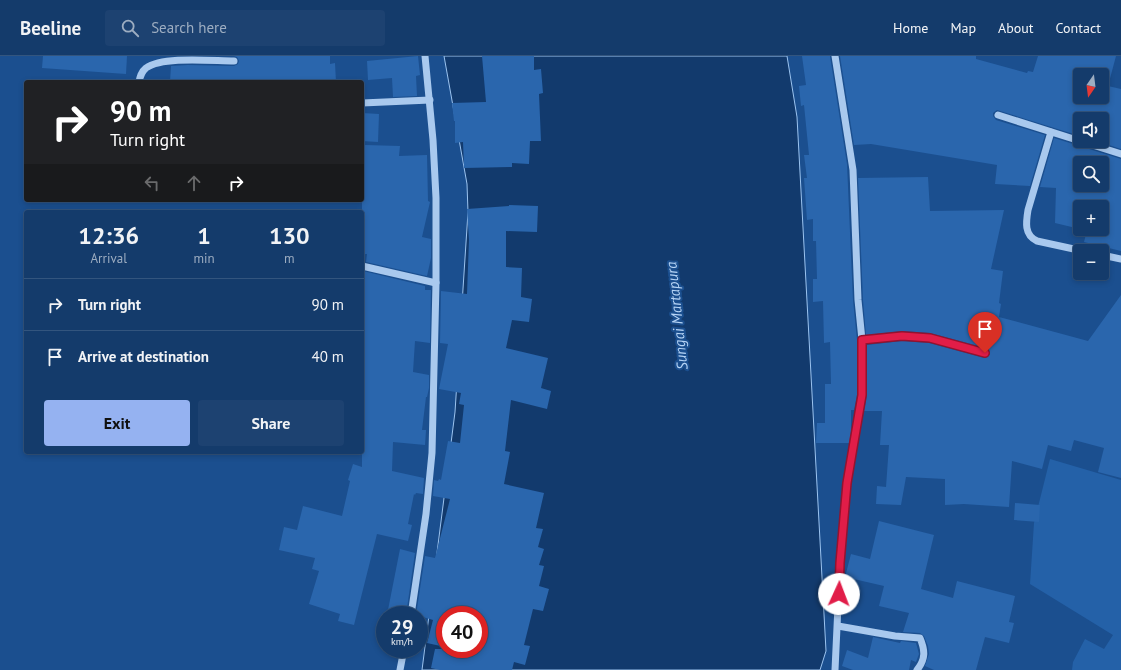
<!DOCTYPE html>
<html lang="en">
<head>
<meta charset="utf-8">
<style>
	body { margin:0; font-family:"PT Sans",sans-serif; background:#1d4271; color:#f1f3f6; height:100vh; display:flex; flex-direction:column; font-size:15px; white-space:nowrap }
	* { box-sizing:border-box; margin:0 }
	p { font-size:13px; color:#9dadc1 }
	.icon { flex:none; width:22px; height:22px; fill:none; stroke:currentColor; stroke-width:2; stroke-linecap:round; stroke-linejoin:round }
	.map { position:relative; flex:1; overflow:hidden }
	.sheet { position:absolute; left:24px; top:154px; width:340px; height:244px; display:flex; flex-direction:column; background:#143b6b; border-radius:4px; box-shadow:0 2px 6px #0003,0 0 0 1px #33557e }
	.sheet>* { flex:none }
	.hud { position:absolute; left:24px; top:24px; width:340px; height:122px; border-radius:4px; box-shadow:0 2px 6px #0003,0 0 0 1px #33557e; background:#202124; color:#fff; overflow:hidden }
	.needle { width:26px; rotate:194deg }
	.controls { position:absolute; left:1073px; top:12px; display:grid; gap:8px }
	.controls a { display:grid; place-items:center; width:36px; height:36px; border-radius:4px; background:#143b6b; box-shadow:0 2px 6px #0003,0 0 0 1px #33557e; font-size:20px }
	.speed { position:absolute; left:376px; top:550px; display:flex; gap:8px; font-size:20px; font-weight:700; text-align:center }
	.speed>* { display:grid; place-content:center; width:52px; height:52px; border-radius:50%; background:#143b6b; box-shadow:0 2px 6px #0003,0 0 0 1px #33557e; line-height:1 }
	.speed small { font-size:10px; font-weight:400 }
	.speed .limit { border:6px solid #d22; background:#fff; color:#111 }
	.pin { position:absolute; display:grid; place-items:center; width:34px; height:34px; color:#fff; margin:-41px -17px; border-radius:50% 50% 50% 0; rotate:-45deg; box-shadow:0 0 4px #0007 }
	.pin .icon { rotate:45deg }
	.me { position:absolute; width:44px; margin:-22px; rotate:2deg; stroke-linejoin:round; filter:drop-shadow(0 0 3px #0008) }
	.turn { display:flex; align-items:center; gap:14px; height:84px; padding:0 20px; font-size:18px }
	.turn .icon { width:52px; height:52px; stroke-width:2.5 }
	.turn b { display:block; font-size:28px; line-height:34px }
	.lanes { display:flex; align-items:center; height:38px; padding:0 20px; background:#0003; justify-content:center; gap:20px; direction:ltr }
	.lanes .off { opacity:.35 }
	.eta { display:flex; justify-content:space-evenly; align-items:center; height:68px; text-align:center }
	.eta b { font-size:24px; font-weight:700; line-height:28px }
	.action { display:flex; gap:8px; margin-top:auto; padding:8px 20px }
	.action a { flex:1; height:46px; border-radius:4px; background:#95b2f1; color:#111; font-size:16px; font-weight:700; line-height:46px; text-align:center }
	.action a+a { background:#1d4271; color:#f1f3f6 }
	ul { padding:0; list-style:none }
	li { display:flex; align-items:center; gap:12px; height:52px; padding:0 20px; border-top:1px solid #33557e }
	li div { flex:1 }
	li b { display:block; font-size:15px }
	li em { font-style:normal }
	header { display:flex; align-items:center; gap:24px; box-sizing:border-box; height:56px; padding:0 20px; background:#143b6b; border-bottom:1px solid #33557e }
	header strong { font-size:19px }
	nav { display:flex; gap:22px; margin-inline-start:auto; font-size:14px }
	.search { width:280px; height:36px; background:#1d4271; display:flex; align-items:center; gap:10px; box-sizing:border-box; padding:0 14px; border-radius:4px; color:#9dadc1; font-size:15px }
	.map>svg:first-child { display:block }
	.green { fill:#2461a8 }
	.water { fill:#123a6d; stroke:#9cc4f0; fill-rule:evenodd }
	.building { fill:#2a66ad; fill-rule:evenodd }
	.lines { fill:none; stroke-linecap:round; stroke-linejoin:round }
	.minor { stroke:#a9c9ee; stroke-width:7 }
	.route-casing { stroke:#92132f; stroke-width:10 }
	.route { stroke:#e11d48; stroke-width:7 }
	.labels { text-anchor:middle; stroke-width:4; stroke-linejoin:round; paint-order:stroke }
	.water-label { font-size:15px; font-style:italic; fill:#b5d3f5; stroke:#1b4f8f }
</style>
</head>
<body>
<header>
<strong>Beeline</strong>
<div class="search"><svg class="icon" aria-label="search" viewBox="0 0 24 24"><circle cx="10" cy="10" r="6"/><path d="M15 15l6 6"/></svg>Search here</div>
<nav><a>Home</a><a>Map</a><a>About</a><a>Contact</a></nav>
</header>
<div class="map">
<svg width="1121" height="614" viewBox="0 0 1121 614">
	<rect width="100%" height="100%" fill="#1b4f8f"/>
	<polygon class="green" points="1050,403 1121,424 1121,614 1072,614 1073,606 1085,583 1104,593 1113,579 1030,528 1034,467"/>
	<path class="water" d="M 444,0 L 787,0 L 797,61 L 826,595 L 820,614 L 422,614 L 455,356 L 468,156 L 467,128 ZM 445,559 L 479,559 L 479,593 L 445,593 Z"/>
	<g class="building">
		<polygon points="43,0 127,0 126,18 42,12"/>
		<polygon points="234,0 330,0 330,8 335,7 336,26 170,26 171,10 188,9 234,10 238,8 239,5 237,1"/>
		<polygon points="418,0 420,19 416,20 417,40 393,41 392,22 368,24 367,5"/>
		<polygon points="482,0 534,0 534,14 541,13 543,37 539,38 541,85 530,85 529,108 512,107 512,111 464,112 463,86 455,87 455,65 454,65 452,47 486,46"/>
		<polygon points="802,0 830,0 847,108 853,244 857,284 857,339 854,354 851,354 851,376 849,387 816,387 817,367 825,367 825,328 831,328 830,286 824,287 823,245 813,246 813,223 817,223 816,185 813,185 813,163 807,164 804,122 807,122 804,99 809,99 804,49 801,50 799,30 806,29"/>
		<path d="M 840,0 L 976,0 L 976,3 L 1027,17 L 1028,15 L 1033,16 L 1038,0 L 1116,0 L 1108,30 L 1121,33 L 1121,93 L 1097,85 L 1102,85 L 1102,63 L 1080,63 L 1080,80 L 997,54 L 993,57 L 993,60 L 996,64 L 1045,79 L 1030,130 L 995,128 L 997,109 L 871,88 L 854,89 ZM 1080,19 L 1102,19 L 1102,41 L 1080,41 Z"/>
		<polygon points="362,57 379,58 378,86 362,85"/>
		<path d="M 1054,82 L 1121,103 L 1121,195 L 1084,186 L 1087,174 L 1081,173 L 1102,173 L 1102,151 L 1080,151 L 1080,173 L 1055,167 L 1056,132 L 1040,131 ZM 1080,107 L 1102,107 L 1102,129 L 1080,129 Z"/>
		<polygon points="365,89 400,90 399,100 427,99 428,145 430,146 422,181 431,183 431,202 427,220 366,206 367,198 362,198 362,171 365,156 362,156 362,132 364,133"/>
		<polygon points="928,121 930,155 1004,154 991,213 1003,215 999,247 1001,248 999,261 1088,285 1121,239 1121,422 1098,416 1104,392 1074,384 1071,395 1048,389 1042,413 1012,405 1009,451 964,448 945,449 945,423 906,421 901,449 876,448 877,430 886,431 889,389 880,389 882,355 864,355 867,339 867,289 902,285 929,287 984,302 988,301 990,298 989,294 986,292 930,277 902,275 866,279 863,244 858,122"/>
		<polygon points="509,149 538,150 537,176 506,175 506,211 522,212 521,241 532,243 529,266 512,264 506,292 548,302 541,332 551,335 547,353 511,344 505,395 510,396 504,428 544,437 536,472 543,473 538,491 544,493 539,509 544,510 539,530 549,533 543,555 533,553 524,589 530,590 525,609 514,606 512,614 440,614 431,612 435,593 479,593 479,559 445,559 445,591 427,587 433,564 416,559 425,500 435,502 450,443 433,440 434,424 438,425 439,423 441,424 448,385 460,387 464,349 459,348 461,337 439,333 448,288 440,287 441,235 467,238 469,184 467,153 509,150"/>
		<polygon points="363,215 425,230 425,234 431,234 430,287 415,285 413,316 429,319 429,332 427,341 426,341 422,374 426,374 425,389 393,386 392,415 424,422 423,438 416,437 415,439 414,438 408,468 412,469 408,485 377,478 354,569 338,565 340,558 309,548 319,515 312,513 315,502 279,494 284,471 297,474 303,450 342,460 350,425 348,424 353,408 362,411 362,220"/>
		<polygon points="1015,447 1040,449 1039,466 1014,464"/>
		<polygon points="879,465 934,479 921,533 953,542 957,525 1015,540 1009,566 1014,567 1009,587 985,581 976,614 934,614 925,610 929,598 928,590 924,580 920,577 903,576 909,557 879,550 884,530 845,521 851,498 870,503"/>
		<polygon points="400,493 415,497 406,559 387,559"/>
		<polygon points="873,581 900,587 901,585 916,587 919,598 916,606 911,604 909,614 853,614 842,610 847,594 868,602"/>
	</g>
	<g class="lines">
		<g class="minor">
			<polyline points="835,0 853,114 858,244 862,284 862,339 847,427 840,507 835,614"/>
			<path d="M 139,26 C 140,21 141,16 146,12 C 163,0 212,5 234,5"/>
			<polyline points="362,47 430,44"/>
			<polyline points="998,59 1080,85"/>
			<path d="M 1051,76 L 1028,154 C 1026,166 1024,179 1037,185 L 1083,195"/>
			<polyline points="1080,85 1121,98"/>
			<polyline points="1102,199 1121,203"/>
			<polyline points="362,210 436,227"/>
			<polyline points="862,284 902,280 930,282 985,297"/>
			<polyline points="411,559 426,458 432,397 436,227 436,142 433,84 425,0"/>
			<path d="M 838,570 L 895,580 L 920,582 C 925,594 926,603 917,614"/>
			<polyline points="400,614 404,593"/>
		</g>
	</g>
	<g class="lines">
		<defs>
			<polyline id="route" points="839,538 840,507 847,427 862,339 862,284 902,280 930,282 985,297"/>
		</defs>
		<use href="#route" class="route-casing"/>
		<use href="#route" class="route"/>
	</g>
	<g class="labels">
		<g class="water-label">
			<text transform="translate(677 260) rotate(-96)" y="5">Sungai Martapura</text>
		</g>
	</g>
</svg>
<div class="controls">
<a><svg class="needle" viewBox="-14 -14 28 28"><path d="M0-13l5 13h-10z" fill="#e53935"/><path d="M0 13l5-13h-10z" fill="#9dadc1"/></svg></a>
<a><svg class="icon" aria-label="sound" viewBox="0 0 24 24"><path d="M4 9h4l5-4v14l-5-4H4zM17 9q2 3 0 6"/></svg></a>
<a><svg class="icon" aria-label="search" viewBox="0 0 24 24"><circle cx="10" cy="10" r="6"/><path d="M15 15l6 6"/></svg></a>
<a>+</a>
<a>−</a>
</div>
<div class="speed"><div>29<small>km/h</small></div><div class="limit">40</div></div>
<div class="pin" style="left:985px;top:297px;background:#d93025"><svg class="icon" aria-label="arrive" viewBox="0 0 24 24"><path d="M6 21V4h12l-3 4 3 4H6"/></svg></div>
<svg class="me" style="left:839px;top:538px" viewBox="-20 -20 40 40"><circle r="19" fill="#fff"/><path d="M0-13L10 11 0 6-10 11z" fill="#e11d48"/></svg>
<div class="hud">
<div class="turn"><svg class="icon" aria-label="right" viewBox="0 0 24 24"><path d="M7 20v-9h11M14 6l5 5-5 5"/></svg><div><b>90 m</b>Turn right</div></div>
<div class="lanes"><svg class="icon off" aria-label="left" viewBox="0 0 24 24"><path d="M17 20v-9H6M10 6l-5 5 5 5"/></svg><svg class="icon off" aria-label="ahead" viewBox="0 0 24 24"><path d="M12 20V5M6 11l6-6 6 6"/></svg><svg class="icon" aria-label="right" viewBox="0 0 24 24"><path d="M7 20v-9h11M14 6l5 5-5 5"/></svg></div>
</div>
<section class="sheet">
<div class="eta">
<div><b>12:36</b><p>Arrival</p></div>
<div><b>1</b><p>min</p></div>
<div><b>130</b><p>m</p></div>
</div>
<ul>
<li><svg class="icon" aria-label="right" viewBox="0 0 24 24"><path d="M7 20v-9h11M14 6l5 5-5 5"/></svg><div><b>Turn right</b></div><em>90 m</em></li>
<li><svg class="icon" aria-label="arrive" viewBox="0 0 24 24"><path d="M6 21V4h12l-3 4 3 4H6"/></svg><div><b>Arrive at destination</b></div><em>40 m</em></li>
</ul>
<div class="action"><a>Exit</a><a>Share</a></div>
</section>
</div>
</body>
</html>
